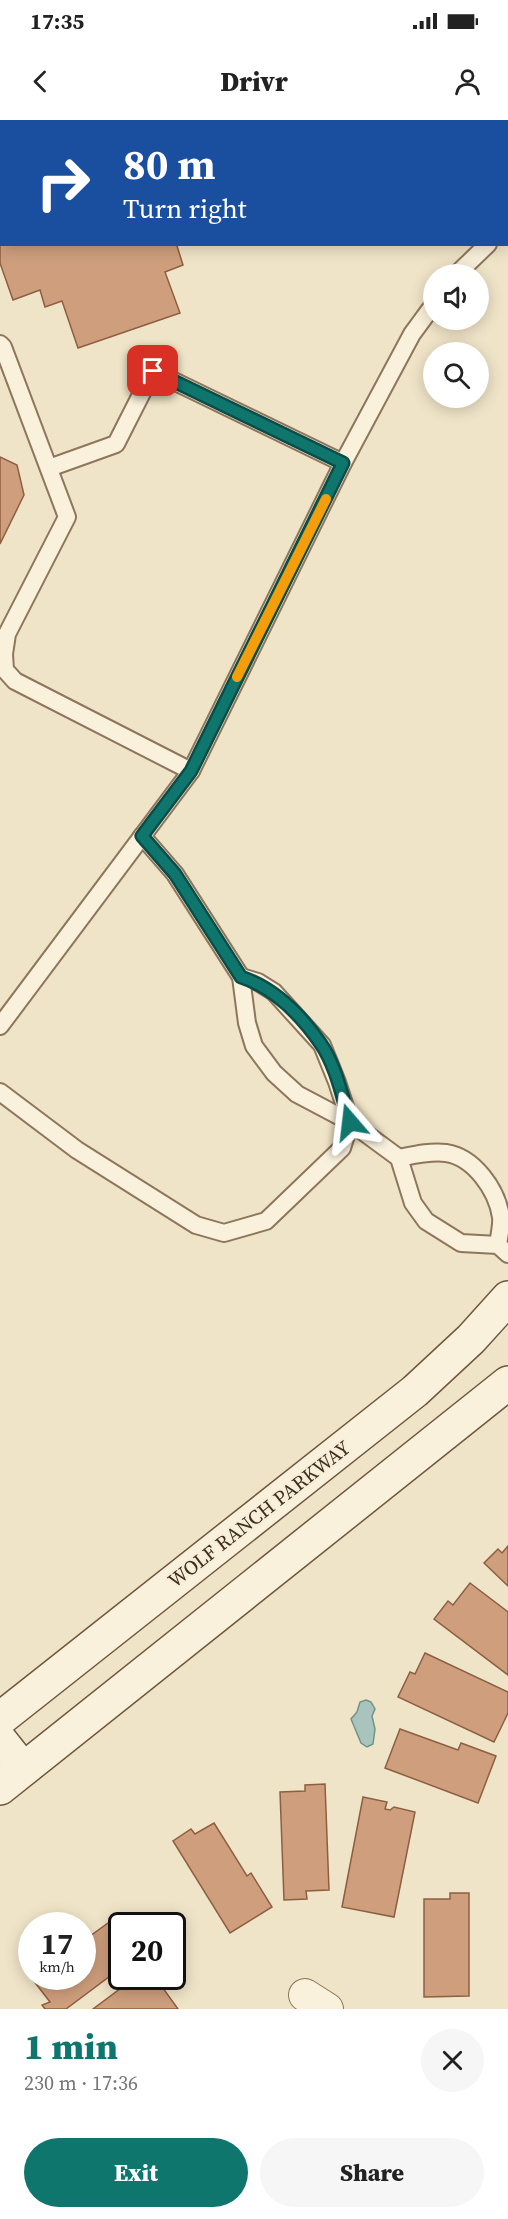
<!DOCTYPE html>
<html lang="en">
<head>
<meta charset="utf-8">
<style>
	body { margin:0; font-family:"Source Serif 4",serif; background:#f6f6f6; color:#222; height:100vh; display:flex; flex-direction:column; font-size:22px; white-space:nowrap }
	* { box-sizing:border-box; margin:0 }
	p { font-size:20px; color:#767676 }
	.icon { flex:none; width:33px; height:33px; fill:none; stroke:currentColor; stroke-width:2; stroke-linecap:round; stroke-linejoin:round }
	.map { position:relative; height:1889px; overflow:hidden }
	.panel { display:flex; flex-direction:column; background:#fff; flex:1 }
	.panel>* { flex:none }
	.hud { position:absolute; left:0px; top:0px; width:508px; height:126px; box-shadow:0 3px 15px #0003; background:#1a4fa0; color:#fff; overflow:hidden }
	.controls { position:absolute; left:423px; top:144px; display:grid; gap:12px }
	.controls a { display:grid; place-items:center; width:66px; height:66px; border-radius:50%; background:#fff; box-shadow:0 3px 15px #0003; font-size:30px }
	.speed { position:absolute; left:18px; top:1792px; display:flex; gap:12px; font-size:30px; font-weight:700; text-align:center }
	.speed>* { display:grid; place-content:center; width:78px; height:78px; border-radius:50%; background:#fff; box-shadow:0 3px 15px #0003; line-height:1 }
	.speed small { font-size:15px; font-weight:400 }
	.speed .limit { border:3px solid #111; border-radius:9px; background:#fff; color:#111 }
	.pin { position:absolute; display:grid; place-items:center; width:51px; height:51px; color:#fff; margin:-26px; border-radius:12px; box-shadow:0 3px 9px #0006 }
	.me { position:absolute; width:66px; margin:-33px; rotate:343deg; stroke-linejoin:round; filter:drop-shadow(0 0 4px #0008) }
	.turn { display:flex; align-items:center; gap:21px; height:126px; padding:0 24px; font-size:27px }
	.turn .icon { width:78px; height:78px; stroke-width:2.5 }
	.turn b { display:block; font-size:42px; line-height:51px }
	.round { display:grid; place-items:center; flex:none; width:63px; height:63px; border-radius:32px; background:#f6f6f6 }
	.head { display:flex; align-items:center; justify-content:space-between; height:102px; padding:0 24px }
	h1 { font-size:36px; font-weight:800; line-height:45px; color:#0f766e }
	.primary-button { display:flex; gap:12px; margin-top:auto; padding:12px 24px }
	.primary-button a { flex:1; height:69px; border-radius:36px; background:#0f766e; color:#fff; font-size:24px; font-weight:800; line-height:69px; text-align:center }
	.primary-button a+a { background:#f6f6f6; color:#222 }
	.status { display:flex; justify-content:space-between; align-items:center; height:42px; padding:0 30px; background:#fff; direction:ltr }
	.status svg { height:16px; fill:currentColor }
	header { display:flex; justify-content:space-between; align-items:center; height:78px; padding:0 24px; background:#fff; font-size:27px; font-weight:800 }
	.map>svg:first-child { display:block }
	.water { fill:#a9c4bc; stroke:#6f938a; stroke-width:1.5 }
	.building { fill:#cf9f7d; stroke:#8d5f41; stroke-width:1.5 }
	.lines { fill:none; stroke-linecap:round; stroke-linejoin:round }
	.lane-casing { stroke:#8d765c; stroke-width:20 }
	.street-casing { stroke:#8d765c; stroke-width:34 }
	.secondary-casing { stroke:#6f573f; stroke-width:36 }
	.lane { stroke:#faf1dc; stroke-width:16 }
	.street { stroke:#faf1dc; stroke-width:32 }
	.secondary { stroke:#faf1dc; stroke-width:33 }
	.route-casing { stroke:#0a4d48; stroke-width:15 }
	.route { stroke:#0f766e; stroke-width:10 }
	.slow { stroke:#f59e0b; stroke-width:10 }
	.labels { text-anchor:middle; stroke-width:4.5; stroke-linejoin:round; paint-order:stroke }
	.street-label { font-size:20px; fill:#3d2e20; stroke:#f7eed8 }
</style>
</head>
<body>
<div class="status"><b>17:35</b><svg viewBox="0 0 49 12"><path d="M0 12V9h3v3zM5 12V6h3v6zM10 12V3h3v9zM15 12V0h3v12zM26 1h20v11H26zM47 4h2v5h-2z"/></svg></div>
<header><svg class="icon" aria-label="back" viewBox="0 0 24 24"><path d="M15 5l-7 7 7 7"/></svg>Drivr<svg class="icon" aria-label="person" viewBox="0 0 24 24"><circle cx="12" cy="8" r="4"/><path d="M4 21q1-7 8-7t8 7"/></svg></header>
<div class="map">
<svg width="508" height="1889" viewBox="0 0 508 1889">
	<rect width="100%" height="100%" fill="#f0e4c8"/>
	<polygon class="water" points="366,1580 371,1582 375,1589 372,1596 375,1609 373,1624 367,1627 361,1623 351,1599 357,1592 360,1582"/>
	<g class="building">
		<polygon points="2,0 113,0 114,2 3,2"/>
		<polygon points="0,78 2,124 180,124 177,126 183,145 165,152 180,193 78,228 62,181 45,187 40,170 13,180 0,143"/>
		<polygon points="0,337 17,345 24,375 0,424"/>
		<polygon points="508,1426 508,1466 484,1443 498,1429 502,1433"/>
		<polygon points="470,1463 508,1492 508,1555 434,1499 448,1481 453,1485"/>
		<polygon points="425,1533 508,1572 508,1593 494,1622 398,1577 410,1552 415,1554"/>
		<polygon points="400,1609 458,1630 461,1623 496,1636 478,1683 385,1648"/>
		<polygon points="325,1664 329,1770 306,1771 307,1779 284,1780 280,1672 305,1671 305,1665"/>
		<polygon points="363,1677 387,1682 385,1689 390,1690 394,1687 415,1692 394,1797 342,1787"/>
		<polygon points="214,1703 247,1756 251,1753 272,1787 230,1813 173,1721 191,1709 195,1714"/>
		<polygon points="450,1773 469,1773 469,1876 424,1877 424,1779 450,1779"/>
		<polygon points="108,1803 122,1821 122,1847 66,1889 45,1889 42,1885 50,1882 33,1860 36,1857 82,1857 82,1822"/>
		<polygon points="136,1857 155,1857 178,1889 93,1889"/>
	</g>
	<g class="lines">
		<defs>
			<g id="lane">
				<polyline points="507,108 508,107"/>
				<polyline points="457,154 488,124"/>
				<polyline points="0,224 3,227 67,397 7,514 4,534 5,550 15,561 191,651"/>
				<polyline points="49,348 116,324 153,251 343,343"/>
				<polyline points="142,716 175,754 241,857 247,903 254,926 274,953 297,974 350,1002 399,1038 413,1083 426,1101 461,1123 498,1125 508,1134"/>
				<polyline points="0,906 191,651 343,343 412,214 434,184"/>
				<polyline points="0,972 77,1030 196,1105 224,1113 266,1101 342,1028 350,1002 337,962 322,925 274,872 258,862 241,857"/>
				<path d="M 399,1038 C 414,1035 430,1031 446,1033 C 474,1037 497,1070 501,1097 C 502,1105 499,1116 498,1125"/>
			</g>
			<polyline id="street" points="305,1875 327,1889"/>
			<g id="secondary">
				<polyline points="0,1599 415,1271 471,1219 508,1178"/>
				<polyline points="0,1620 23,1649"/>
				<polyline points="0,1668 508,1263"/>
			</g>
		</defs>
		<use href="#lane" class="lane-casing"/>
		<use href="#street" class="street-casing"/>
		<use href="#secondary" class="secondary-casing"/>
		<use href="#lane" class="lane"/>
		<use href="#street" class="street"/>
		<use href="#secondary" class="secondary"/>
	</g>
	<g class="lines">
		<defs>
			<path id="route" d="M 153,251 L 343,343 L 191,651 L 142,716 L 175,754 L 241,857 C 274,868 301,895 321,924 C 336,946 342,976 350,1002"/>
		</defs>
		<use href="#route" class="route-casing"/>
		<use href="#route" class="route"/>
		<polyline class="slow" points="237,557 326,379"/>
	</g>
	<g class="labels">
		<g class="street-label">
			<text transform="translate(259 1394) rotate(-38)" y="7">WOLF RANCH PARKWAY</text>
		</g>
	</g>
</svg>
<div class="controls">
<a><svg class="icon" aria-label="sound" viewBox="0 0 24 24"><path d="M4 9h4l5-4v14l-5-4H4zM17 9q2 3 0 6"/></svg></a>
<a><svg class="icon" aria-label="search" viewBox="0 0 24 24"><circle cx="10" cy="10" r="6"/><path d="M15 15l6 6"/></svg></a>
</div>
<div class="speed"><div>17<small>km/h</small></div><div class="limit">20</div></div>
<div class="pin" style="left:153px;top:251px;background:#d93025"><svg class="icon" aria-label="arrive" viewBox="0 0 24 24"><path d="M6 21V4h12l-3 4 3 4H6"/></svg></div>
<svg class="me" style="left:350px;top:1002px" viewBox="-20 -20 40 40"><path d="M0-17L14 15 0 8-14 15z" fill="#0f766e" stroke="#fff" stroke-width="4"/></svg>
<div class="hud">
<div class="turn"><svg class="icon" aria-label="right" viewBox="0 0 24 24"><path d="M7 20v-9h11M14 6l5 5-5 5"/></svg><div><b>80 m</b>Turn right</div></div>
</div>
</div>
<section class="panel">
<div class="head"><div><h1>1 min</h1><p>230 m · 17:36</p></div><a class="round"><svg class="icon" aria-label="close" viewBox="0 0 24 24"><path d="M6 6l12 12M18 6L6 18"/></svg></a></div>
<div class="primary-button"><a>Exit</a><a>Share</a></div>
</section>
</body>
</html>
